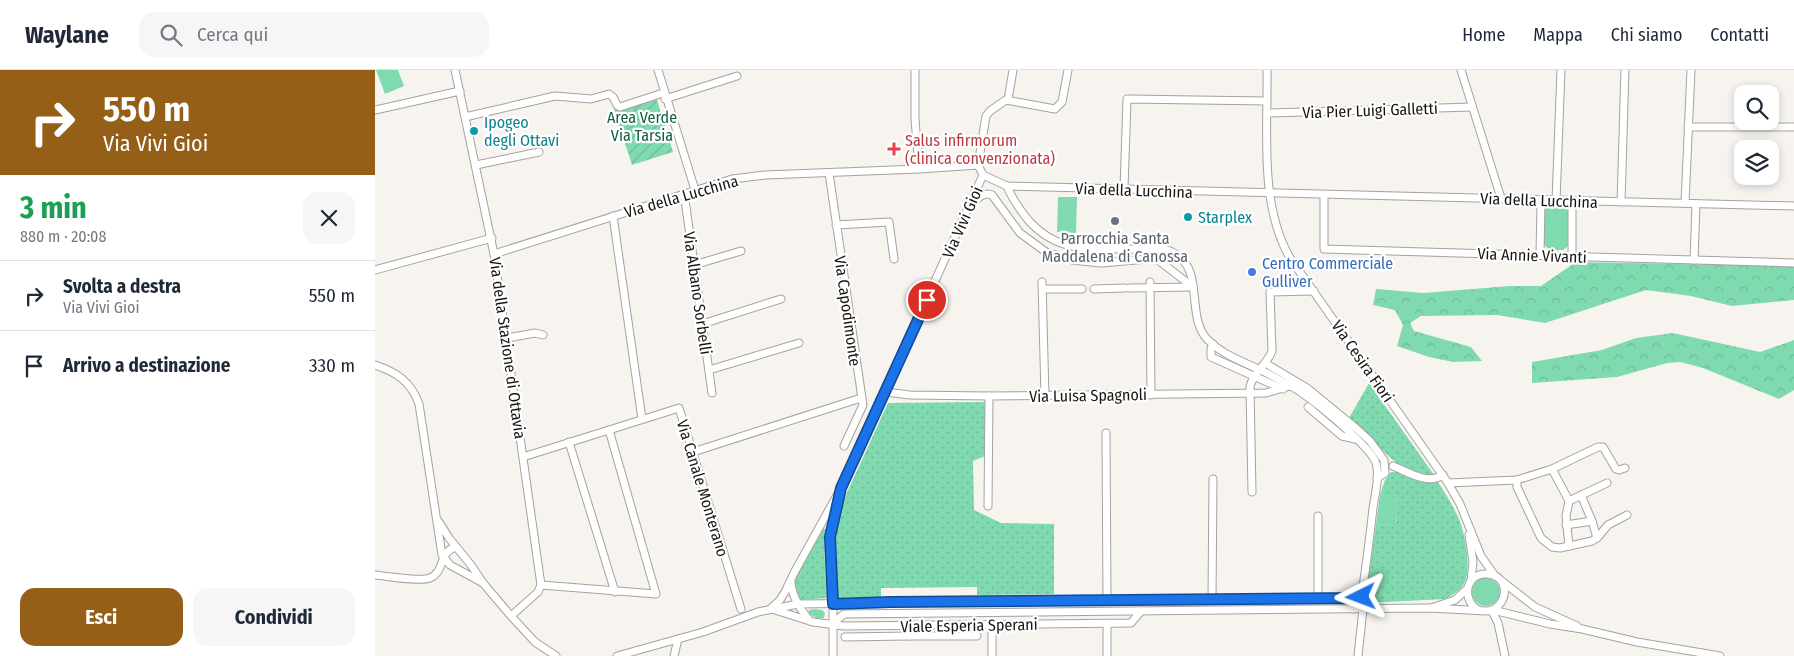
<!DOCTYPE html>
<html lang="it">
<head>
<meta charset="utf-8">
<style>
	body { margin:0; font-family:"Fira Sans Condensed",sans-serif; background:#f6f6f7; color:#1f2937; height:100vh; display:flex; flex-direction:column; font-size:19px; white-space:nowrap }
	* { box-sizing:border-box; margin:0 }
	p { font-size:16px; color:#747a83 }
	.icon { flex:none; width:28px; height:28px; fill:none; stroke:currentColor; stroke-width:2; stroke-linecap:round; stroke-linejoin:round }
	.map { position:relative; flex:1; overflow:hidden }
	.sheet { display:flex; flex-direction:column; background:#fff; width:375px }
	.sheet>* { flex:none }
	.top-card { background:#965f18; color:#fff; overflow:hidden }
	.buttons { position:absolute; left:1359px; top:15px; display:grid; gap:10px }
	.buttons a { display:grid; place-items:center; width:45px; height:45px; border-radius:10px; background:#fff; box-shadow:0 2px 8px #0003; font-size:25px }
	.pin { position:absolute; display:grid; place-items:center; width:42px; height:42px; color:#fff; margin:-21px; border:2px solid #fff; border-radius:50%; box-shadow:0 1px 5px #0007 }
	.me { position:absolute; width:55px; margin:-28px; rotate:267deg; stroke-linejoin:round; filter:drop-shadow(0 0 4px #0008) }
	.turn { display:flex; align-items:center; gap:18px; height:105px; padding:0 20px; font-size:22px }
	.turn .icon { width:65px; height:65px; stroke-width:2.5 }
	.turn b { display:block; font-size:35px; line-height:42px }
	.round { display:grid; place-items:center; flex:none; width:52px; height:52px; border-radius:15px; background:#f6f6f7 }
	.headline { display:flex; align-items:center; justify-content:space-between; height:85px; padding:0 20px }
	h1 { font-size:30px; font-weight:700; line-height:38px; color:#1e9e55 }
	.button { display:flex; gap:10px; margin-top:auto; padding:10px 20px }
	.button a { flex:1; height:58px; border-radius:15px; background:#965f18; color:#fff; font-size:20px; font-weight:700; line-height:58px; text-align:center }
	.button a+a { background:#f6f6f7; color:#1f2937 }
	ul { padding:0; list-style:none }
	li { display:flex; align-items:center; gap:15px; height:70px; padding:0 20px; border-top:1px solid #e0e1e3 }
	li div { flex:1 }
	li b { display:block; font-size:19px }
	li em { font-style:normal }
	header { display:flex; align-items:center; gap:30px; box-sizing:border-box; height:70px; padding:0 25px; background:#fff; border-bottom:1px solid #e0e1e3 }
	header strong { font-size:24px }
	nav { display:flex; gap:28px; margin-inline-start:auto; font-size:18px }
	.search { width:350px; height:45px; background:#f6f6f7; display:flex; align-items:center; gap:12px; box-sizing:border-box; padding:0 18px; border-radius:15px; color:#747a83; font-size:19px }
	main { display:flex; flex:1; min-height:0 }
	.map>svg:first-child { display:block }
	.grass { fill:#80dab0 }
	.forest { fill:url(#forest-crowns) }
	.park { fill:url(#park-dots) }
	.garden { fill:url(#garden-furrows) }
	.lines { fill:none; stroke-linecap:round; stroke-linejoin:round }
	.minor-casing { stroke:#a5a29f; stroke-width:9 }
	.minor { stroke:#fff; stroke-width:7 }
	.route-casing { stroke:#114b97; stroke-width:12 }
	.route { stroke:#1a73e8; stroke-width:9 }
	.culture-dot { fill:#0f9aa8; stroke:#fff; stroke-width:2 }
	.health-dot { fill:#e0444e; stroke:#fff; stroke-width:2 }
	.worship-dot { fill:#6b7280; stroke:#fff; stroke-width:2 }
	.shop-dot { fill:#3f7fe0; stroke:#fff; stroke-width:2 }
	.labels { text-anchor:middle; stroke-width:4.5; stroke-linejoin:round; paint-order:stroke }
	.street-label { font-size:16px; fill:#181716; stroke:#fff }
	.park-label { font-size:16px; fill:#125f42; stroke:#fff }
	.culture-label { font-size:16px; fill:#0d838f; stroke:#fff; text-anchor:start }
	.health-label { font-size:16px; fill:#be3a42; stroke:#fff; text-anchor:start }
	.worship-label { font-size:16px; fill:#5b616d; stroke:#fff }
	.shop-label { font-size:16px; fill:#366cbe; stroke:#fff; text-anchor:start }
</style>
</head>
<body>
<header>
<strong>Waylane</strong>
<div class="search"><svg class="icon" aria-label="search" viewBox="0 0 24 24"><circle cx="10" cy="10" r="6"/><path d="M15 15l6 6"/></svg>Cerca qui</div>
<nav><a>Home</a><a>Mappa</a><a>Chi siamo</a><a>Contatti</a></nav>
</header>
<main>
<section class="sheet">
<div class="top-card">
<div class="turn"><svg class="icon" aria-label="right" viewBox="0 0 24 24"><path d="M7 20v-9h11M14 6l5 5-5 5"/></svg><div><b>550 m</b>Via Vivi Gioi</div></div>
</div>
<div class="headline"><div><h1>3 min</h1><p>880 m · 20:08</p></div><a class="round"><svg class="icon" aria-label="close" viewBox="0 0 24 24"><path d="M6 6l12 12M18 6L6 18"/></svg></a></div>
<ul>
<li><svg class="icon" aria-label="right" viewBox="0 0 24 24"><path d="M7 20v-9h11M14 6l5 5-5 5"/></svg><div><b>Svolta a destra</b><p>Via Vivi Gioi</p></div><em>550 m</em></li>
<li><svg class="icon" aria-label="arrive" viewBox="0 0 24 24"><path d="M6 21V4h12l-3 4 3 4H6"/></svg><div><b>Arrivo a destinazione</b></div><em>330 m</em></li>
</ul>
<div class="button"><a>Esci</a><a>Condividi</a></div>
</section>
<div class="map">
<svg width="1419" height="586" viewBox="0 0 1419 586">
	<defs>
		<pattern id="forest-crowns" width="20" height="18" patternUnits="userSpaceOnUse" patternTransform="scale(1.25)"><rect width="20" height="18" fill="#80dab0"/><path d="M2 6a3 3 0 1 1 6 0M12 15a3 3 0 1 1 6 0" fill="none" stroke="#6eba97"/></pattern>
		<pattern id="park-dots" width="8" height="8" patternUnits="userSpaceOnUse" patternTransform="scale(1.25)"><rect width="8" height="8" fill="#80dab0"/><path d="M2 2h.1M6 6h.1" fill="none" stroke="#6eba97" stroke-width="1.8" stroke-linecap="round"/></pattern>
		<pattern id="garden-furrows" width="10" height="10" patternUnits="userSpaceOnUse" patternTransform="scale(1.25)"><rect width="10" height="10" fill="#80dab0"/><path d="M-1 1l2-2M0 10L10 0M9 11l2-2" fill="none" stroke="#6eba97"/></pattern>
	</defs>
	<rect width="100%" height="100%" fill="#f7f4f0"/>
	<g class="grass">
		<polygon points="1,0 23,0 29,16 10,24"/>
		<polygon points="683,127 702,127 701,163 682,162"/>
		<polygon points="1175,136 1190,137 1195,143 1194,172 1193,176 1188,180 1174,180 1168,173 1169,140"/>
		<polygon points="1005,425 1023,427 1020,456 1001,454"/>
		<circle cx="1111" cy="522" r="14"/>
		<polygon points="440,539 447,540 450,543 449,548 443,549 433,543 434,540"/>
	</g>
	<g class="forest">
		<polygon points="1201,192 1419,196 1419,230 1357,236 1316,226 1271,220 1170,253 1122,245 1046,246 1035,253 1039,261 1096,277 1107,291 1078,292 1054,287 1022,276 1028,255 1020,240 998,235 1001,219 1048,223 1135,216 1166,216"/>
		<polygon points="1298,263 1385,282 1419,270 1419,320 1404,329 1328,298 1305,292 1292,293 1242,307 1157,313 1157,292 1227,280 1261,268"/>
	</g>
	<g class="park">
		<path d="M 994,313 L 1059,405 C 1026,402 1018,391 997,369 C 989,361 981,355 974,348 Z"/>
		<polygon points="610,332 610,386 598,391 599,440 626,453 679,454 679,524 602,525 602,517 506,518 506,528 463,528 457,477 458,466 465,438 513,333"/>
		<path d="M 1016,402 L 1024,402 L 1045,411 L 1063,412 C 1071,424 1078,436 1084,449 C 1090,463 1097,500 1089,514 C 1085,521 1077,525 1071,529 L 990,533 L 1001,454 L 1020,456 L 1023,428 L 1005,425 L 1010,410 Z"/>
		<polygon points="446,459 452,459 449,477 452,528 425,530 419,514 420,506"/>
	</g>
	<polygon class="garden" points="281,27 298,82 257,95 239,39"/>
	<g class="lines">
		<defs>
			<g id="minor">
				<polyline points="80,0 119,184 166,515 163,522 136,546"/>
				<polyline points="283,0 320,120"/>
				<polyline points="540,0 540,49 544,99"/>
				<polyline points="693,0 687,32 680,39 631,30 615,41 611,46 603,95 608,105 632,116 1419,136"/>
				<path d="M 892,0 C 893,61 884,134 915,188 L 1073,413 L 1085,434 L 1106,486 L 1120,506"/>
				<polyline points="1086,0 1126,128"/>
				<polyline points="290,29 362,6"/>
				<polyline points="633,30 638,0"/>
				<polyline points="0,40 85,21"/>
				<polyline points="892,43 1097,37"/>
				<polyline points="90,47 180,26 216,29 234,24 238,27 242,35 245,37 288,23"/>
				<polyline points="1313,57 1419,57"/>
				<polyline points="101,95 164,82"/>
				<polyline points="454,103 488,335 469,376"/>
				<path d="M 632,116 C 637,129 645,140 654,151 C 685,185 718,178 759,179 C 771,179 786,176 797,182 C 831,198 810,245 832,269 C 850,288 879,295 901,308 C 910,313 919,317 927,323 C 943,334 996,377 1001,393 C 1005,406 1000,424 998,438 C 995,467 991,496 987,524 L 985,527 L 978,528"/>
				<polyline points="749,119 752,29 892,31"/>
				<polyline points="309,123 337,323"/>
				<polyline points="949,125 949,179 1419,193"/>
				<polyline points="1181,131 1186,0"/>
				<polyline points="1246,132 1250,0"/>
				<polyline points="1310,133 1316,0"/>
				<path d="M 596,135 C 602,129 609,121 617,125 L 645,163 L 671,182 L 697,190 L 726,193 L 773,189 L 783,190 L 818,217"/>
				<polyline points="238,146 267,349"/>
				<polyline points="461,155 514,152 519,189"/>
				<polyline points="119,184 357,109 390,105 544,99 603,95"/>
				<polyline points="1165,185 1166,131"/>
				<polyline points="1197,186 1197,131"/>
				<polyline points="1319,190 1321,134"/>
				<polyline points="319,195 366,181"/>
				<polyline points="0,200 117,168"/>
				<polyline points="667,212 670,326"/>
				<polyline points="775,212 776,325"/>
				<polyline points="755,218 818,217"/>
				<polyline points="668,219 707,219"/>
				<polyline points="719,219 750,218"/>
				<polyline points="327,254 406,229"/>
				<polyline points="132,268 160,263 168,265"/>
				<polyline points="838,274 836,279 836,287 908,319"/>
				<polyline points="890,293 932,318 982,359 995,371 1009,390 1010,403 1002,408"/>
				<path d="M 0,295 C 22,302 36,312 44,334 L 67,485 L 75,495 L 108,513"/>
				<polyline points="334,300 424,273"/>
				<polyline points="510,322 535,325 614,326 891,323 915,316"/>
				<polyline points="933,337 967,366 980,369"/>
				<polyline points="731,363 732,530"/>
				<polyline points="194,372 240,522"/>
				<polyline points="318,382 486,328"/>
				<polyline points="148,387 304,338 366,539"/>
				<path d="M 1018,396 C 1033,402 1052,415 1068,405"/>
				<polyline points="1177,399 1194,431 1232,413"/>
				<polyline points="1142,410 1142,417 1166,468 1177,477 1185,478 1217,471 1222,468 1233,455 1252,445"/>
				<polyline points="1073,413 1142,410 1177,399 1223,377 1228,377 1241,399 1244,400 1250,398"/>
				<path d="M 877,422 L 875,317 C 878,302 892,295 897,281 L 895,222 L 939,221"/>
				<polyline points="1206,425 1217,451"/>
				<polyline points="1194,431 1191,446 1194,476"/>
				<polyline points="613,436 614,326"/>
				<polyline points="64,452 74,468 96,495 108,513 136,546 160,572 181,586"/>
				<polyline points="1191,455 1217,451 1222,468"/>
				<polyline points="1094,465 1098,492 1096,511"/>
				<path d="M 0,505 C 12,506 45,512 55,508 C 70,502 64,481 81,477"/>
				<path d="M 416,512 C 417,527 425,539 435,551"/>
				<polyline points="1128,512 1160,537 1202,556"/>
				<polyline points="166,515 281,524 234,360"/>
				<polyline points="943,528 943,446"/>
				<polyline points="837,529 838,409"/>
				<polyline points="1056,538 1080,530 1092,519"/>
				<polyline points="395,539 405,530 410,522 419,503 466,418 608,105"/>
				<polyline points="400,540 438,552 469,556 756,553 766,541"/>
				<polyline points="1118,540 1175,554 1207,559 1262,572 1345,586"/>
				<polyline points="1117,541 1123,553 1130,586"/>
				<path d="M 457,554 L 469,544 L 1053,538 L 1113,541 C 1134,537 1136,505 1112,504 C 1090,502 1085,533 1106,541"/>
				<polyline points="732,554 732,586"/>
				<polyline points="534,555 534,566 602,566"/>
				<polyline points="617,555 617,586"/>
				<polyline points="470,567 534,566"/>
				<polyline points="242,586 328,562 383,542 423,534 943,528 978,528 978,539"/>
				<polyline points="299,586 303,569"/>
				<polyline points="458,586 458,534 454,477 458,449 465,425"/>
				<polyline points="983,586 988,539"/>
			</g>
		</defs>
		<use href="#minor" class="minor-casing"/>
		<use href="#minor" class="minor"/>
	</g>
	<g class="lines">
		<defs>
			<polyline id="route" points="552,230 466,418 455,467 458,534 516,532 978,528 986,527"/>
		</defs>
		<use href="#route" class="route-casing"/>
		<use href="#route" class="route"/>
	</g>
	<g class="culture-dot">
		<circle cx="99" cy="61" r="5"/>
		<circle cx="813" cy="147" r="5"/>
	</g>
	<path class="health-dot" d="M516.5 71.5h5v5h5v5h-5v5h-5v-5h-5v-5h5z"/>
	<circle class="worship-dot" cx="740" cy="151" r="5"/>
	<circle class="shop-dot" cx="877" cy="202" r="5"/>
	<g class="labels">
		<g class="street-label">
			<text transform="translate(995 40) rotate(-2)" y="6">Via Pier Luigi Galletti</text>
			<text transform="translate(759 120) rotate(2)" y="6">Via della Lucchina</text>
			<text transform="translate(306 126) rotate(-16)" y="6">Via della Lucchina</text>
			<text transform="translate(1164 130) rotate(2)" y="6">Via della Lucchina</text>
			<text transform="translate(587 152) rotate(-66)" y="6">Via Vivi Gioi</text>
			<text transform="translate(1157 185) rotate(2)" y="6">Via Annie Vivanti</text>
			<text transform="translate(323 223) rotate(82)" y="6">Via Albano Sorbelli</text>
			<text transform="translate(473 241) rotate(82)" y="6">Via Capodimonte</text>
			<text transform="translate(133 278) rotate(82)" y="6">Via della Stazione di Ottavia</text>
			<text transform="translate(988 291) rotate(55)" y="6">Via Cesira Fiori</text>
			<text transform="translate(713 325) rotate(-1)" y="6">Via Luisa Spagnoli</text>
			<text transform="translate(328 418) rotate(73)" y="6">Via Canale Monterano</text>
			<text transform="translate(594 555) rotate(-1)" y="6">Viale Esperia Sperani</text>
		</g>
		<g class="park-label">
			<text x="267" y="53">Area Verde<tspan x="267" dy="18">Via Tarsia</tspan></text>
		</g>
		<g class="culture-label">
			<text x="109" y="58">Ipogeo<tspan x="109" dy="18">degli Ottavi</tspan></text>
			<text x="823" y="153">Starplex</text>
		</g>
		<g class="health-label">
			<text x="530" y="76">Salus infirmorum<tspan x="530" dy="18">(clinica convenzionata)</tspan></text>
		</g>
		<g class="worship-label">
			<text x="740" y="174">Parrocchia Santa<tspan x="740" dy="18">Maddalena di Canossa</tspan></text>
		</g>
		<g class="shop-label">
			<text x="887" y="199">Centro Commerciale<tspan x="887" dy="18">Gulliver</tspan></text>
		</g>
	</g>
</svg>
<div class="buttons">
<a><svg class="icon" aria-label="search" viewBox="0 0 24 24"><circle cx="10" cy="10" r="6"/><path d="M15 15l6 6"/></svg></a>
<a><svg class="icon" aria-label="layers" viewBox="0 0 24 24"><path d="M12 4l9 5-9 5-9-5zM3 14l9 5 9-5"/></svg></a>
</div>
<div class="pin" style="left:552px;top:230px;background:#d93025"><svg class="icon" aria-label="arrive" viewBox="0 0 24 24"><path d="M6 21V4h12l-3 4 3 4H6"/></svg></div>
<svg class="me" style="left:986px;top:527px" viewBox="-20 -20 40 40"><path d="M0-17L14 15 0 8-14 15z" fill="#1a73e8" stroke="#fff" stroke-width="4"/></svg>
</div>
</main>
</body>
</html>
